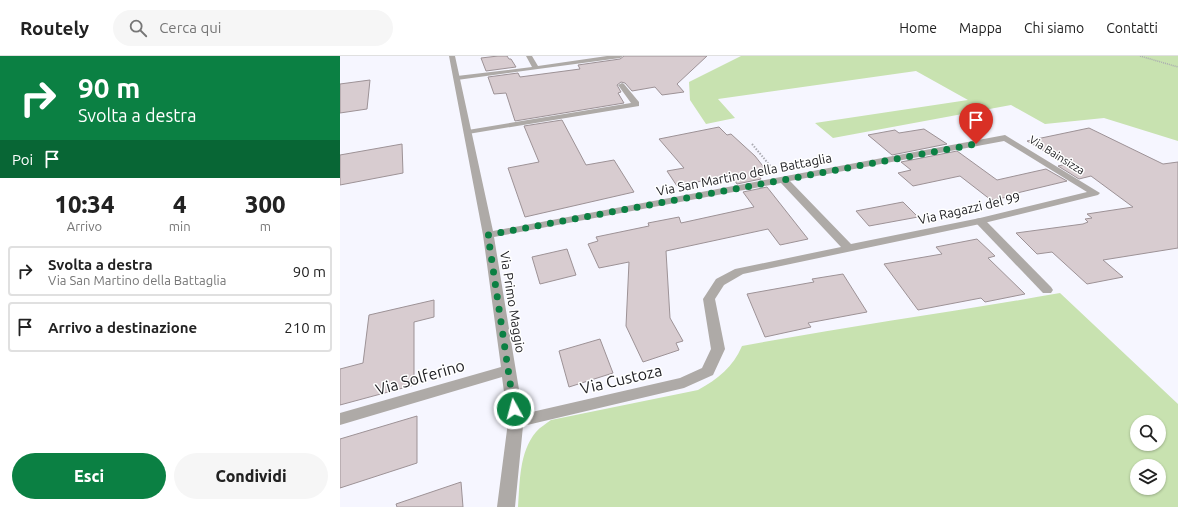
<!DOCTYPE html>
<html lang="it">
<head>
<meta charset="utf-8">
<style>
	body { margin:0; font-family:Ubuntu,sans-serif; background:#f6f6f6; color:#222; height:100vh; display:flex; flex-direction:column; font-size:15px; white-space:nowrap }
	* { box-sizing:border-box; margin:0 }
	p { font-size:13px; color:#767676 }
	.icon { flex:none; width:22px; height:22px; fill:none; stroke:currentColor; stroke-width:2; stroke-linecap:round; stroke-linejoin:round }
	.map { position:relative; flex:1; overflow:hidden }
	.details { display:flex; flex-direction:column; background:#fff; width:340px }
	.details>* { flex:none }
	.guide { background:#0b8043; color:#fff; overflow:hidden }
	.controls { position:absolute; left:790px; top:359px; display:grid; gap:8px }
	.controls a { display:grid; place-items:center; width:36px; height:36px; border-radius:50%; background:#fff; box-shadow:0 1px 3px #0004; font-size:20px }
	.pin { position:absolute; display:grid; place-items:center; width:34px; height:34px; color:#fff; margin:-41px -17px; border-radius:50% 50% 50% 0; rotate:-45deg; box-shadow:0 0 4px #0007 }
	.pin .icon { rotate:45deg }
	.me { position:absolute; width:44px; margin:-22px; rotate:353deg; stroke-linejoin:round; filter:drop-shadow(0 0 3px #0008) }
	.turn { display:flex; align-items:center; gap:14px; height:84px; padding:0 12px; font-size:18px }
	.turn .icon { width:52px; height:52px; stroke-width:2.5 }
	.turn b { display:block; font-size:28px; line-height:34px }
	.then { display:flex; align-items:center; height:38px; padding:0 12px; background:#0003; gap:8px; font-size:15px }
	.eta { display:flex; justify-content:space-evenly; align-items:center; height:68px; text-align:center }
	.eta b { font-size:24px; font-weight:800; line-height:28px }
	.action { display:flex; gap:8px; margin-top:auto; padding:8px 12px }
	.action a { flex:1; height:46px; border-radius:24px; background:#0b8043; color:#fff; font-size:16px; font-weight:800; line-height:46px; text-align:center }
	.action a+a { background:#f6f6f6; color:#222 }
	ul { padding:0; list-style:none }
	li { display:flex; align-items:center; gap:12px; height:50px; margin:0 8px 6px; padding:0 4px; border:2px solid #e0e0e0; border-radius:4px }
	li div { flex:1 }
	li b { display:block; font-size:15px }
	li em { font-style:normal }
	header { display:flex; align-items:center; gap:24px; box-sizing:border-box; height:56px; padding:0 20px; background:#fff; border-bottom:1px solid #e0e0e0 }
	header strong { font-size:19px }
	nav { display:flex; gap:22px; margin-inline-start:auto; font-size:14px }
	.search { width:280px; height:36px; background:#f6f6f6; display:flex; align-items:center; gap:10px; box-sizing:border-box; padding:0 14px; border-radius:22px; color:#767676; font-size:15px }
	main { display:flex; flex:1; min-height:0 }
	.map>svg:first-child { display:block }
	.green { fill:#c8e2b0; fill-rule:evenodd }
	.building { fill:#d8ccd0; stroke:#9d9296 }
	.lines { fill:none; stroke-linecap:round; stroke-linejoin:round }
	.path-far1 { stroke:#aaaab1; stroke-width:1.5; stroke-dasharray:1 1; stroke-linecap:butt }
	.path { stroke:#aaaab1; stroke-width:2; stroke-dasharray:1.5 1.5; stroke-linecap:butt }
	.lane { fill:#aeaaa7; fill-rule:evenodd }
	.street { fill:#aeaaa7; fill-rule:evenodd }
	.route { stroke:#0b8043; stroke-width:7; stroke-dasharray:0 12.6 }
	.labels { text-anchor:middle; stroke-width:3; stroke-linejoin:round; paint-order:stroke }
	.far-street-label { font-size:11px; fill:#212125; stroke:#fff }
	.street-label { font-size:13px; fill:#212125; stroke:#fff }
	.near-street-label { font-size:16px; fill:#212125; stroke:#fff }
</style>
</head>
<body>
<header>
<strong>Routely</strong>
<div class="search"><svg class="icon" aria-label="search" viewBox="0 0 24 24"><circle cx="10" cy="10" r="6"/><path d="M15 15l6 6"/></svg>Cerca qui</div>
<nav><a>Home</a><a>Mappa</a><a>Chi siamo</a><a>Contatti</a></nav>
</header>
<main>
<section class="details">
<div class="guide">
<div class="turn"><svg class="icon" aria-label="right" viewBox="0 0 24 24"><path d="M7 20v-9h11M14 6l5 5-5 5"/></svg><div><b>90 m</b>Svolta a destra</div></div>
<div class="then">Poi<svg class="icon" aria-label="arrive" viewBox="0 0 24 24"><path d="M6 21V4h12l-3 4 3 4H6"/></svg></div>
</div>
<div class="eta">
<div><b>10:34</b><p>Arrivo</p></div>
<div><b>4</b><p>min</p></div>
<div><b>300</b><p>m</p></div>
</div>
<ul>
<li><svg class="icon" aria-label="right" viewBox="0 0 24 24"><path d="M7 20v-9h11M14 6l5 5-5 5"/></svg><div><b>Svolta a destra</b><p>Via San Martino della Battaglia</p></div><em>90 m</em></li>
<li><svg class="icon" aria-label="arrive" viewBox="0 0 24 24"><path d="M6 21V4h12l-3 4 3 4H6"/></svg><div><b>Arrivo a destinazione</b></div><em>210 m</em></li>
</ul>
<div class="action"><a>Esci</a><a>Condividi</a></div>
</section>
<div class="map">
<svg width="838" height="451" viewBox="0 0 838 451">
	<rect width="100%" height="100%" fill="#f6f6ff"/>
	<g class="green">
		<polygon points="401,0 838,0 838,85 764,62 705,68 671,49 493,82 475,67 628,44 576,15 378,43 395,62 366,68 350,44 349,26"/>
		<path d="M 720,237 L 838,348 L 838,451 L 178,451 C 180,426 179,396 196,376 C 200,371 206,368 211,364 L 358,334 C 378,323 393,311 402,290 C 508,270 614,256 720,237 ZM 797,366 L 819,366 L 819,388 L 797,388 ZM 797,410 L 819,410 L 819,432 L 797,432 Z"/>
	</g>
	<g class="building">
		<polygon points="158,0 167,0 169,3 171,3 176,11 146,15 141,2"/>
		<polygon points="284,0 367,0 337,28 344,36 322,39 315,31 292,35 285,27 281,26 277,29 281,36 278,37 284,47 175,65 166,37 154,38 148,21 178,17 180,21 240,13 238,9 280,3"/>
		<polygon points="30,24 27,53 0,57 0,28"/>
		<polygon points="222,64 246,109 274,104 294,136 185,161 168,112 199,106 184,70"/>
		<polygon points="379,71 387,79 391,78 415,100 426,114 416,115 421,123 397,128 391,119 337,130 327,115 344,112 319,83"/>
		<polygon points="749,72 823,108 838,106 838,192 763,204 783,221 747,228 712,196 697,198 676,177 743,168 748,166 745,163 752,162 747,158 793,151 751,120 739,123 718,110 727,108 687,85"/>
		<polygon points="584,73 607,88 552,99 528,79 555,74 559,77"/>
		<polygon points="62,88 63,117 0,129 0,99"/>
		<polygon points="617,95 657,124 706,113 727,125 677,137 679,139 651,144 620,120 573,130 558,117 571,114 561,106"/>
		<polygon points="427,131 468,183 440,189 428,173 326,195 330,262 343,285 336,287 339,294 303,306 286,270 289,206 259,212 248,188 258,185 256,181 309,170 308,167 339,161 341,167 414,151 403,136"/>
		<polygon points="563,146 578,161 529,170 516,155"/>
		<polygon points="637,183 655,200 648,202 685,238 645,246 641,242 578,254 544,208 602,198 596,191"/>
		<polygon points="227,193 236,219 200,228 192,201"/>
		<polygon points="503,218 527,256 468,267 471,271 425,281 407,238 474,226 472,223"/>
		<polygon points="94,244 94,261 74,266 74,329 0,349 0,313 23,307 29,259"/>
		<polygon points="260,283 273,317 229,331 219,295"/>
		<polygon points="77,360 77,407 0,432 0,383"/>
		<polygon points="121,426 123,451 57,451 56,448"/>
	</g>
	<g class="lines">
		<polyline class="path-far1" points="800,0 838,11"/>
		<polyline class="path" points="412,88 432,112"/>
		<g class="lane">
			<polygon points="186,0 192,0 198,10 267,0 283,0 280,2 117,24 114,22 117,20 192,11"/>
			<polygon points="282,27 284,28 299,46 299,50 128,78 124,76 128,74 291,47 278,29"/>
			<polygon points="640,162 644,163 711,231 713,234 711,237 703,237 636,167 635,165 636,163"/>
		</g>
		<path class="street" d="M 109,0 L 115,0 L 153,175 L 665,79 L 760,137 L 758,139 L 640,168 L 403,218 L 384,229 L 375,243 L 385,293 L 373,319 L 344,332 L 183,370 L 175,451 L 157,451 L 168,366 L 162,321 L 0,369 L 0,357 L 161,311 L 143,179 ZM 664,85 L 747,136 L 640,162 L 511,188 L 450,125 ZM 441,127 L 501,191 L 395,213 L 376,223 L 363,243 L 371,293 L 362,312 L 340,322 L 183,358 L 154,181 Z"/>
	</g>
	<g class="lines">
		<polyline class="route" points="174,353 148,179 636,88"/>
	</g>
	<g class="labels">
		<g class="far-street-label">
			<text transform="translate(717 99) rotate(32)" y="4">Via Bainsizza</text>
		</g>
		<g class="street-label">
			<text transform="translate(404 118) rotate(-11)" y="5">Via San Martino della Battaglia</text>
			<text transform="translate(629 152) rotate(-13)" y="5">Via Ragazzi del 99</text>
			<text transform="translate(173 246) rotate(81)" y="5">Via Primo Maggio</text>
		</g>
		<g class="near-street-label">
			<text transform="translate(80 321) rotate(-16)" y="6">Via Solferino</text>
			<text transform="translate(281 323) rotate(-13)" y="6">Via Custoza</text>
		</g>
	</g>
</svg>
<div class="controls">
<a><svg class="icon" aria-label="search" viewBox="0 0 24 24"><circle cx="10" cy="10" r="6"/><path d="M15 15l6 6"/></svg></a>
<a><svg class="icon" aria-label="layers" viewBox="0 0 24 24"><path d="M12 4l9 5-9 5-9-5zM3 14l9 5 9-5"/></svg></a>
</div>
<div class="pin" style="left:636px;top:88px;background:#d93025"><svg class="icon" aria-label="arrive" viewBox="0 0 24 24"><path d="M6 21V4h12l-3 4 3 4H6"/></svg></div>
<svg class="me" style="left:174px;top:353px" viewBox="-20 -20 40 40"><circle r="17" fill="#0b8043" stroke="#fff" stroke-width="3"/><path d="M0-11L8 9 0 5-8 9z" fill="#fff"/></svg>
</div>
</main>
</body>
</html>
